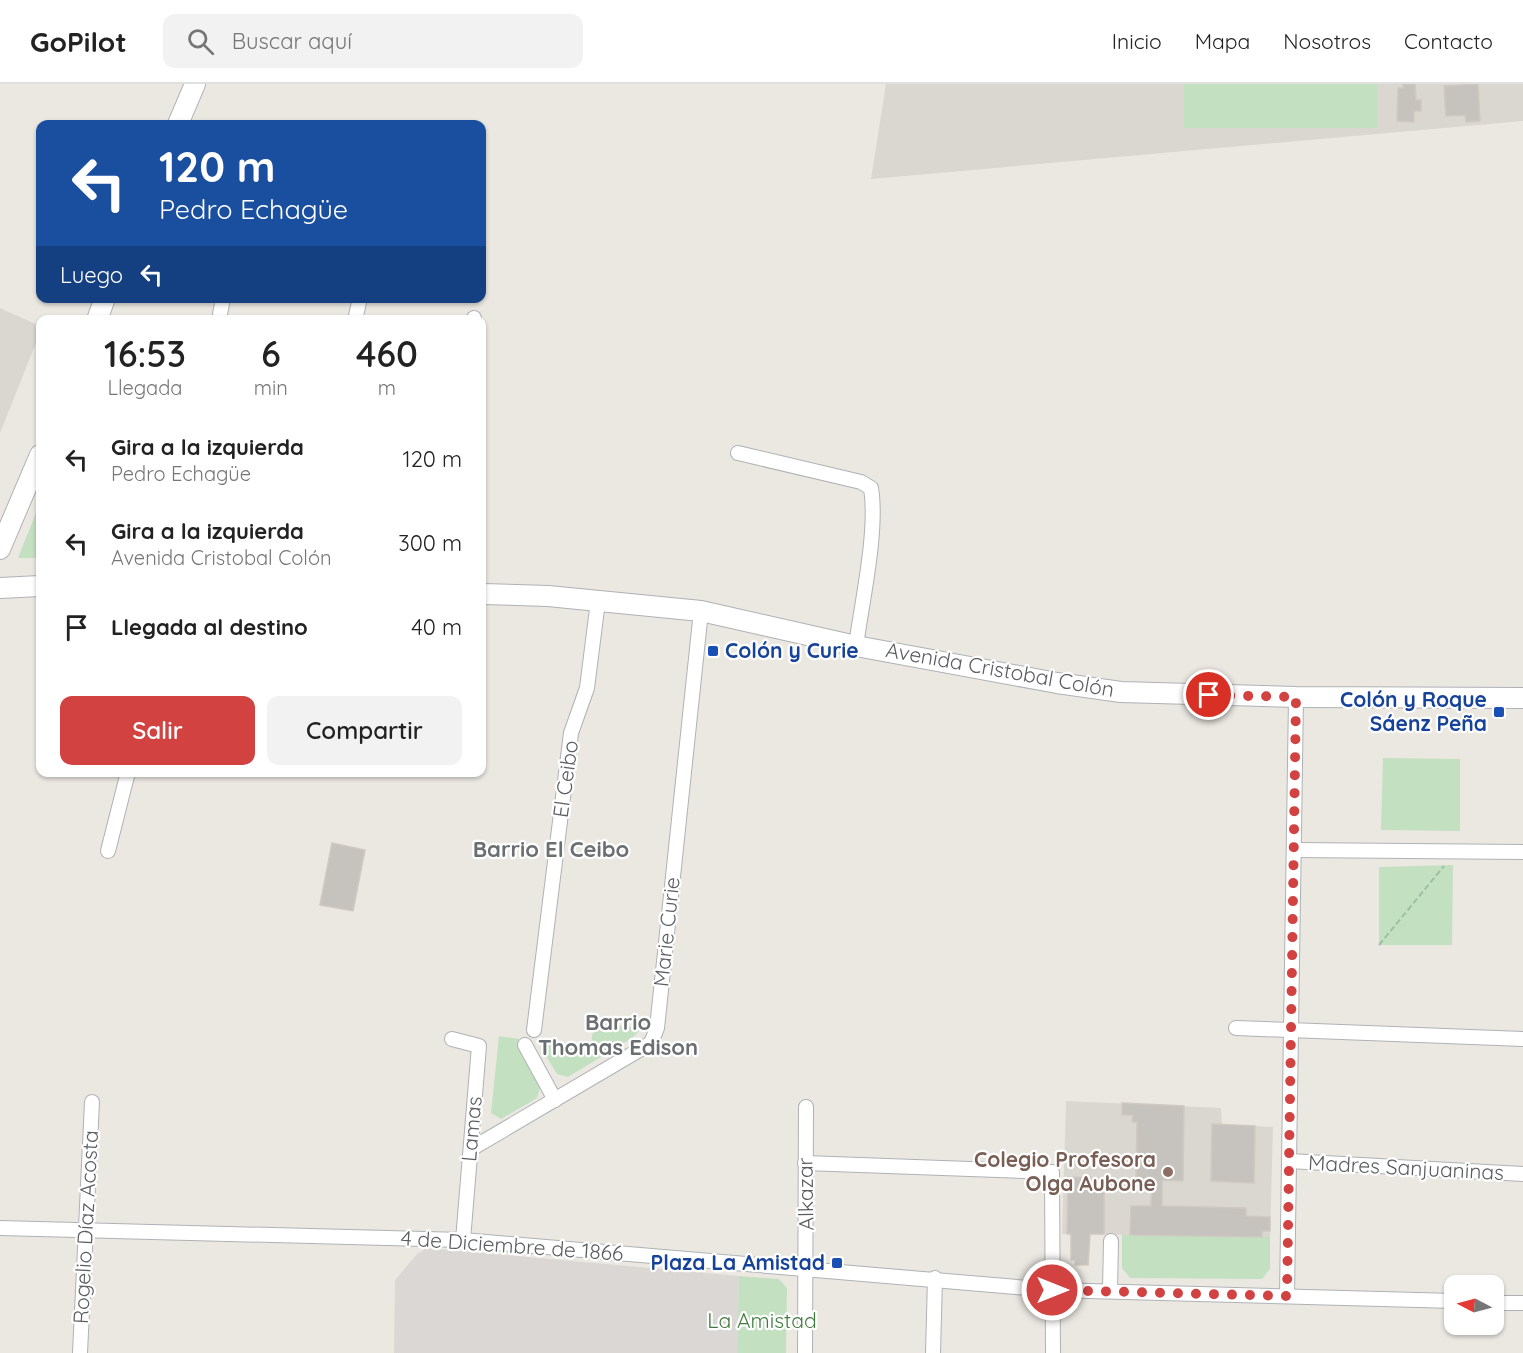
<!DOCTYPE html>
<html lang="es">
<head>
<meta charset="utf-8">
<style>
	body { margin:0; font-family:Quicksand,sans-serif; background:#f2f2f2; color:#222; height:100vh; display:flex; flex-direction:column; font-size:22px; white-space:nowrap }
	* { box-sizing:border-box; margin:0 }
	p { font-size:20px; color:#767676 }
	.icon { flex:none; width:33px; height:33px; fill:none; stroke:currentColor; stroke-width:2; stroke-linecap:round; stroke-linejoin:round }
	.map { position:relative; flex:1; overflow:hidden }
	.drawer { position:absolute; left:36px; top:231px; width:450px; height:462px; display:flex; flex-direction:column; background:#fff; border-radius:12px; box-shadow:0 2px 4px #0004 }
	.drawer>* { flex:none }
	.top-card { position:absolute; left:36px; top:36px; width:450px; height:183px; border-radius:12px; box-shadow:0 2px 4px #0004; background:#1a4fa0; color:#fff; overflow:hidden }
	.needle { width:39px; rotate:276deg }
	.controls { position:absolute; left:1444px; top:1191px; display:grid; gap:12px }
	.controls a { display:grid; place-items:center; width:60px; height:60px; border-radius:12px; background:#fff; box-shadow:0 2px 4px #0004; font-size:30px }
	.pin { position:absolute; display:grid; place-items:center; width:51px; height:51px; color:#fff; margin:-26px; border:3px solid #fff; border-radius:50%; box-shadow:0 2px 6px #0007 }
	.me { position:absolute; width:66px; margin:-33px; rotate:90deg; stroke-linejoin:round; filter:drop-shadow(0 0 4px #0008) }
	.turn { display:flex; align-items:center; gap:21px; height:126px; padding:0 24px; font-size:27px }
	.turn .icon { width:78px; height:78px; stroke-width:2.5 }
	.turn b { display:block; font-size:42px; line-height:51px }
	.then { display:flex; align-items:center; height:57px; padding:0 24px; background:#0003; gap:12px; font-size:22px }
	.eta { display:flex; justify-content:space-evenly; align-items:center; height:102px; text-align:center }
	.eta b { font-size:36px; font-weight:600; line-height:42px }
	.primary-button { display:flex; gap:12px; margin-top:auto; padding:12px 24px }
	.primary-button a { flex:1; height:69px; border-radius:12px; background:#d14241; color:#fff; font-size:24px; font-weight:600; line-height:69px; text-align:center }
	.primary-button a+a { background:#f2f2f2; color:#222 }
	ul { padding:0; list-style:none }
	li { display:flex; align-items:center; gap:18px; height:84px; padding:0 24px }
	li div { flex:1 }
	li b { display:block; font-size:22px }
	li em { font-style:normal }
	header { display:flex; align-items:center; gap:36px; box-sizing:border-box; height:84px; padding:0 30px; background:#fff; border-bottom:2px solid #e0e0e0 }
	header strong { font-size:28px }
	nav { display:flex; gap:33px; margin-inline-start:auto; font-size:21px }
	.search { width:420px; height:54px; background:#f2f2f2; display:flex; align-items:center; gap:15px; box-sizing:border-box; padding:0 21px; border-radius:12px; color:#767676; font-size:22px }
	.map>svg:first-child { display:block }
	.industrial { fill:#dad7d4 }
	.education { fill:#dad7d0 }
	.green { fill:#c3e0c1 }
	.building { fill:#c6c3be; stroke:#cfc9c1; stroke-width:1.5 }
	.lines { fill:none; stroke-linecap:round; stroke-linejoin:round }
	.street-casing { stroke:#afb2b5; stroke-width:16 }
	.secondary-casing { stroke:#aeb1b5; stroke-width:22 }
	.path { stroke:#9bc0a3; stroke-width:2; stroke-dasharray:6 3; stroke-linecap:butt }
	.street { stroke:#fff; stroke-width:14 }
	.secondary { stroke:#fff; stroke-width:20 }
	.route { stroke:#d14241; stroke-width:10; stroke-dasharray:0 18 }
	.transit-dot { fill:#1a4fb4; stroke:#fff; stroke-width:2 }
	.education-dot { fill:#8d6e63; stroke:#fff; stroke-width:2 }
	.labels { text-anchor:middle; stroke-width:4.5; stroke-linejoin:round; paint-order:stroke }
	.transit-label { font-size:21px; font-weight:bold; fill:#164399; stroke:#fff; text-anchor:end }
	.street-label { font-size:21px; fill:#5a5d60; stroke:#fff }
	.education-label { font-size:21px; font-weight:bold; fill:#785e54; stroke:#fff; text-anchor:end }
	.park-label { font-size:21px; fill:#407b3e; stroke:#fff }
	.neighbourhood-label { font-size:22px; font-weight:bold; fill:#6b6f72; stroke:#fff }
</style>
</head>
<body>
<header>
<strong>GoPilot</strong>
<div class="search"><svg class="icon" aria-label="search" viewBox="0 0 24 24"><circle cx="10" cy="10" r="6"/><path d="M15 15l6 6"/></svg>Buscar aquí</div>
<nav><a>Inicio</a><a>Mapa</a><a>Nosotros</a><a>Contacto</a></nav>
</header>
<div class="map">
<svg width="1523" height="1269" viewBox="0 0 1523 1269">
	<rect width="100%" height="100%" fill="#ebe8e2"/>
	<polygon class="industrial" points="427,1164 739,1192 737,1269 394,1269 395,1196 417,1170"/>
	<g class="education">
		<polygon points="886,0 1523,0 1523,37 871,95"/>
		<polygon points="0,224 40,242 40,249 0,349"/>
		<polygon points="1066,1017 1221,1024 1222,1040 1273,1043 1270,1153 1062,1150"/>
	</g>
	<g class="green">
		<rect x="1184" y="0" width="193" height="44"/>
		<polygon points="40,419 40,474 18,474"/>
		<polygon points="1383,674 1460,675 1460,747 1381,746"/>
		<polygon points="1453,781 1452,861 1379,861 1379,783"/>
		<polygon points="594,939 642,944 632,954 568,993 557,990 541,964 542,959 590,968"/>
		<polygon points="499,952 519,955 518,965 540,1003 537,1014 501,1035 491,1029"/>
		<polygon points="1122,1151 1270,1153 1270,1185 1262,1195 1130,1194 1122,1184"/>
		<polygon points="739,1192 779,1195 787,1204 786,1269 737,1269"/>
	</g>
	<g class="building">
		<polygon points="1403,0 1415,0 1416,16 1421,16 1421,27 1414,27 1414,38 1397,37 1398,4 1403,4"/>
		<polygon points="1478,0 1480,37 1466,38 1465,31 1446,32 1444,2"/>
		<polygon points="332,759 365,766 353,827 320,821"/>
		<polygon points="1122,1019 1184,1022 1183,1097 1162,1096 1162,1122 1246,1124 1246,1132 1270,1133 1270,1147 1262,1147 1262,1153 1130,1151 1131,1122 1151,1122 1152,1095 1136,1095 1137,1038 1132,1038 1133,1031 1122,1031"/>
		<polygon points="1212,1040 1255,1042 1254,1099 1211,1097"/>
		<polygon points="1068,1093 1104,1094 1104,1150 1090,1150 1088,1181 1075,1181 1075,1176 1071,1176 1071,1150 1067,1150"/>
	</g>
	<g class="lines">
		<defs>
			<g id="street">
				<polyline points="219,236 223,214"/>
				<polyline points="355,236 360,214"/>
				<polyline points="474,236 474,234"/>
				<path d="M 738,369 L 861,398 L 871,404 C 878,446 862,517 856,562"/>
				<polyline points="1294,766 1523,768"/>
				<polyline points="108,767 128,688"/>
				<polyline points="1236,944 1523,955"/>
				<polyline points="534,946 571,649 587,604 598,517"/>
				<polyline points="452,955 479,962 463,1156"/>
				<polyline points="525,961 555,1016"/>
				<polyline points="471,1065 651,959 657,944 701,527"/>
				<polyline points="1289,1077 1523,1090"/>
				<polyline points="805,1079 1052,1088 1053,1269"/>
				<polyline points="0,1144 463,1156 1052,1206 1455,1217"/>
				<polyline points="1110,1206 1111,1157"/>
				<polyline points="1287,1212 1296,613"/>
				<polyline points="1494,1219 1523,1219"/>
				<polyline points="80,1269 92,1018"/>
				<polyline points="805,1269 806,1023"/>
				<polyline points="933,1269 935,1194"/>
			</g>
			<g id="secondary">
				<polyline points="178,40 195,0"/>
				<polyline points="97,236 105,214"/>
				<polyline points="0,465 40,371"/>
				<polyline points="0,504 40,502"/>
				<polyline points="482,510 548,512 701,527 856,562 1057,599 1121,608 1296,613 1523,614"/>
			</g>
		</defs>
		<use href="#street" class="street-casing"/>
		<use href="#secondary" class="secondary-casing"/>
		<polyline class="path" points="1379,861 1444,782"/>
		<use href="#street" class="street"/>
		<use href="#secondary" class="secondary"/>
	</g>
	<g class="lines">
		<polyline class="route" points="1052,1206 1287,1212 1296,613 1209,611"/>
	</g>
	<g class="transit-dot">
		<rect x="707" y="561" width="12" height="12" rx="3"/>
		<rect x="1493" y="622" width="12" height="12" rx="3"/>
		<rect x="831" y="1173" width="12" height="12" rx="3"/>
	</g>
	<circle class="education-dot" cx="1168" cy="1088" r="6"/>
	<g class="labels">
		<g class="transit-label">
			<text x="725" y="574" text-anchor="start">Colón y Curie</text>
			<text x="1487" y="623">Colón y Roque<tspan x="1487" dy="24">Sáenz Peña</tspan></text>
			<text x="825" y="1186">Plaza La Amistad</text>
		</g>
		<g class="street-label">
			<text transform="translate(1000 586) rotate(10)" y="7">Avenida Cristobal Colón</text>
			<text transform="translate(566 695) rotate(-82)" y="7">El Ceibo</text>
			<text transform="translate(667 848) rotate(-84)" y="7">Marie Curie</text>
			<text transform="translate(472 1045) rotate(-85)" y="7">Lamas</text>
			<text transform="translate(1406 1084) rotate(3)" y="7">Madres Sanjuaninas</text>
			<text transform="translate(806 1110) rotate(-91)" y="7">Alkazar</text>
			<text transform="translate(86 1143) rotate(-87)" y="7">Rogelio Díaz Acosta</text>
			<text transform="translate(512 1162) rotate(4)" y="7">4 de Diciembre de 1866</text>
		</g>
		<g class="education-label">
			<text x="1156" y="1083">Colegio Profesora<tspan x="1156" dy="24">Olga Aubone</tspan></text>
		</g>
		<g class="park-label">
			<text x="762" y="1244">La Amistad</text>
		</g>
		<g class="neighbourhood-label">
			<text x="551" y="773">Barrio El Ceibo</text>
			<text x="618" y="946">Barrio<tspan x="618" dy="25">Thomas Edison</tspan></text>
		</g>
	</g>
</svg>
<div class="controls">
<a><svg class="needle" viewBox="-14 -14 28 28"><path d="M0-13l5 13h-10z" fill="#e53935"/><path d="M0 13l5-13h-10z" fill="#767676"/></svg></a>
</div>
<div class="pin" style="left:1209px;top:611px;background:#d93025"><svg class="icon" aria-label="arrive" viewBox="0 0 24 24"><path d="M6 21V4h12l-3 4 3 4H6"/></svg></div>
<svg class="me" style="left:1052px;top:1206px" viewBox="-20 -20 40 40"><circle r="17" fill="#d14241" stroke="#fff" stroke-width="3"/><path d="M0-11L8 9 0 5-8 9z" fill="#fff"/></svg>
<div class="top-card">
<div class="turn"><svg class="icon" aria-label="left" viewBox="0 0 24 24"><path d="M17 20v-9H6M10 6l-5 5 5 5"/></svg><div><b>120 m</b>Pedro Echagüe</div></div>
<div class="then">Luego<svg class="icon" aria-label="left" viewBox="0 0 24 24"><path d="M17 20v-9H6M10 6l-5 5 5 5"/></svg></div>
</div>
<section class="drawer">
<div class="eta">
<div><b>16:53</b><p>Llegada</p></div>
<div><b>6</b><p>min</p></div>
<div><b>460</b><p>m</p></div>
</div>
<ul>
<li><svg class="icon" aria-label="left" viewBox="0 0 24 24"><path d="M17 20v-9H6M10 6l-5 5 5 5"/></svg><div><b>Gira a la izquierda</b><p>Pedro Echagüe</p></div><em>120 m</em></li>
<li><svg class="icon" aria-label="left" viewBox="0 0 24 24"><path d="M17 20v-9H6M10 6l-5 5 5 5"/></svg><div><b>Gira a la izquierda</b><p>Avenida Cristobal Colón</p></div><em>300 m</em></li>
<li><svg class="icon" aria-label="arrive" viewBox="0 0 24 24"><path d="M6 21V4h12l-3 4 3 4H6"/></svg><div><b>Llegada al destino</b></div><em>40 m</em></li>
</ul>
<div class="primary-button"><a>Salir</a><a>Compartir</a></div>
</section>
</div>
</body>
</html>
